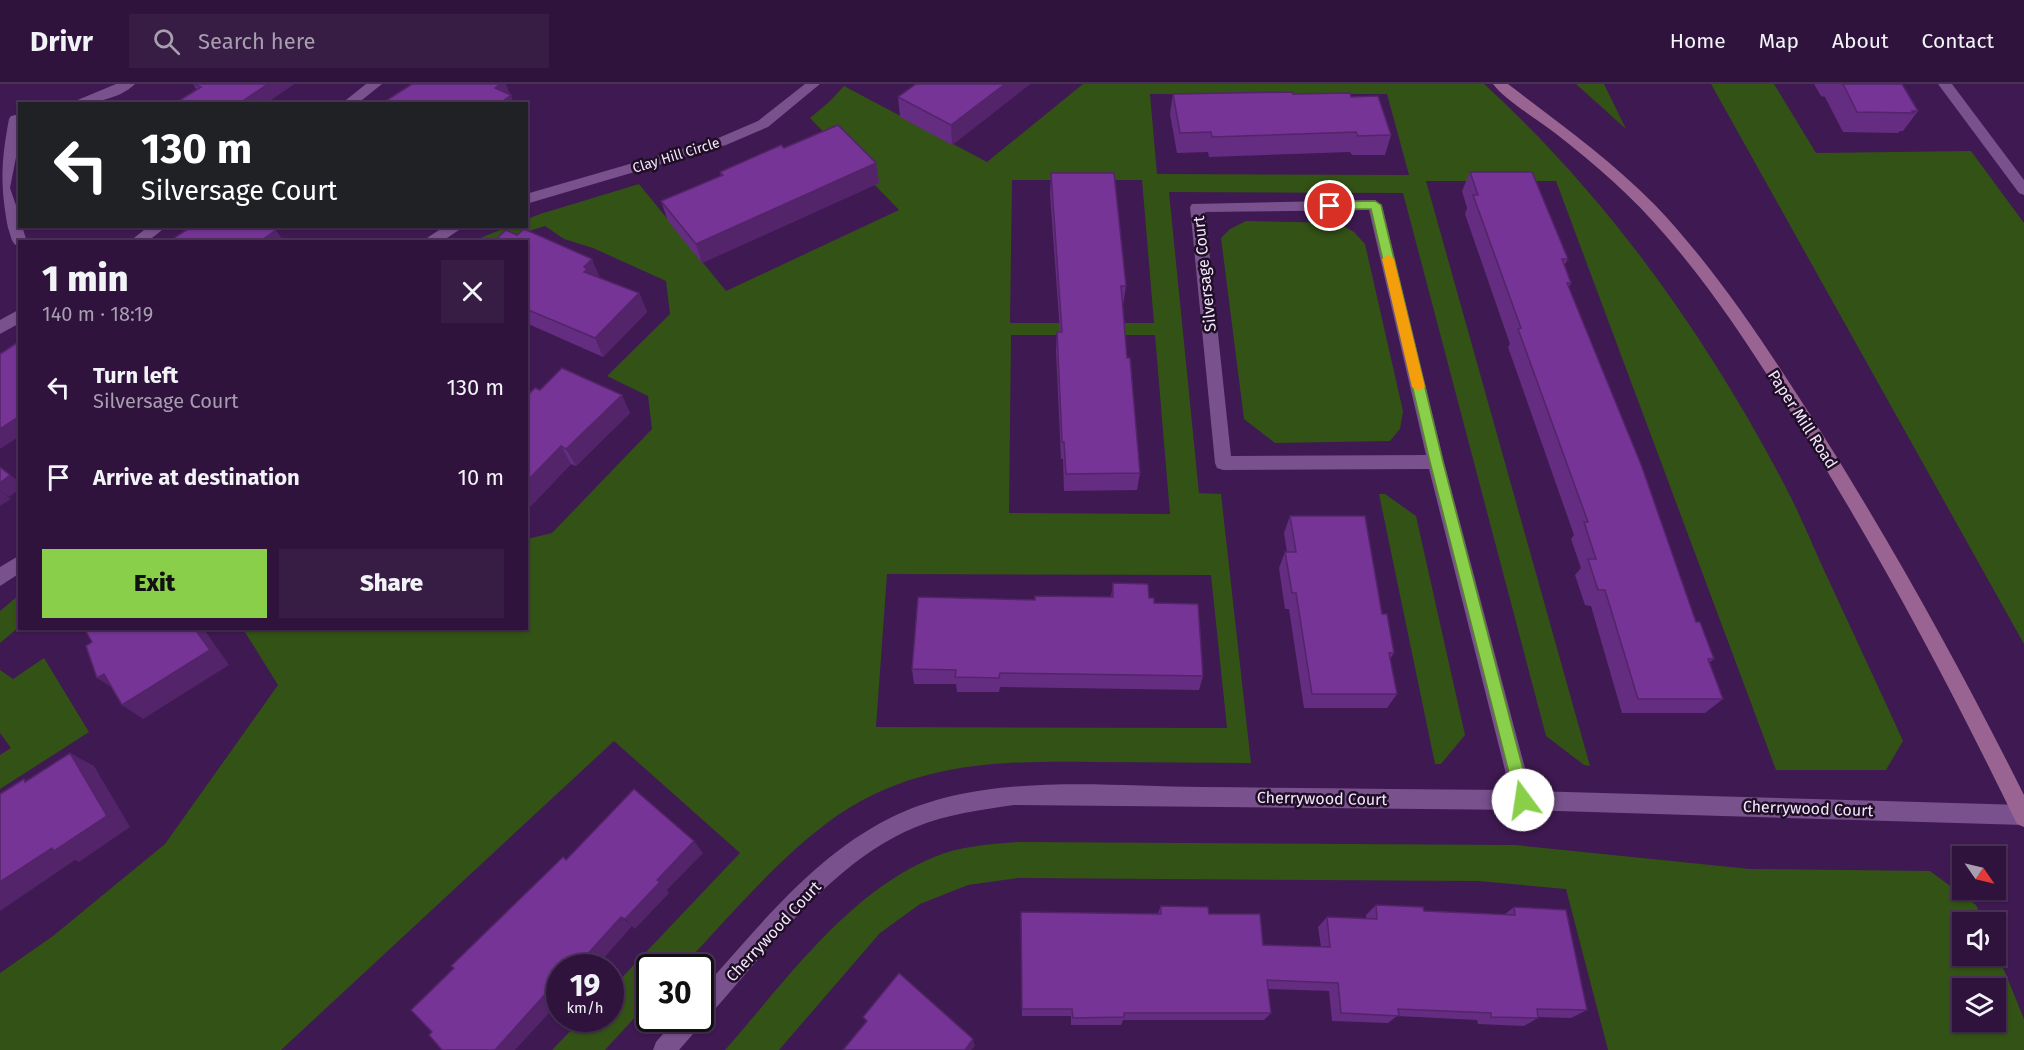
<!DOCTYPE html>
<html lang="en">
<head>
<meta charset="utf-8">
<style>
	body { margin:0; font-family:"Fira Sans",sans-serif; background:#371c44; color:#f1f3f6; height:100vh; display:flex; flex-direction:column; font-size:22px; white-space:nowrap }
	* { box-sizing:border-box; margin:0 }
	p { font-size:20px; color:#a79eb0 }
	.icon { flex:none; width:33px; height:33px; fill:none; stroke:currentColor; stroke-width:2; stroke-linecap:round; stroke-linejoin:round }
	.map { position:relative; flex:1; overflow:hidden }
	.sheet { position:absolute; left:18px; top:156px; width:510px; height:390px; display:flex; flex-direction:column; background:#2f133d; border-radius:0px; box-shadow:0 2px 4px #0004,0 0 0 2px #4a3257 }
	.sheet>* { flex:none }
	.banner { position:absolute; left:18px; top:18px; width:510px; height:126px; border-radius:0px; box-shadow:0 2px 4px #0004,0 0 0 2px #4a3257; background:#202124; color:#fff; overflow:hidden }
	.needle { width:39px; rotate:124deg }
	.tools { position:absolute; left:1952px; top:762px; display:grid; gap:12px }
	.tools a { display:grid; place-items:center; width:54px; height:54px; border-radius:0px; background:#2f133d; box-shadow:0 2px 4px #0004,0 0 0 2px #4a3257; font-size:30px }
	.speed { position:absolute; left:546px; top:870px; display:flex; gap:12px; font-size:30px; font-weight:700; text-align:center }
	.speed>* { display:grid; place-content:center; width:78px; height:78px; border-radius:50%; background:#2f133d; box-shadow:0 2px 4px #0004,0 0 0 2px #4a3257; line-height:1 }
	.speed small { font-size:15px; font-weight:400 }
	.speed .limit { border:3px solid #111; border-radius:9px; background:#fff; color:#111 }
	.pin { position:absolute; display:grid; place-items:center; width:51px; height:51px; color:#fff; margin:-26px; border:3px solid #fff; border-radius:50%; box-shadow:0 2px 6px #0007 }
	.me { position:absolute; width:66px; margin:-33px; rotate:346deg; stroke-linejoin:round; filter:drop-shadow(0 0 4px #0008) }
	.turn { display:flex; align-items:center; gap:21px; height:126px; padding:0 24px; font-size:27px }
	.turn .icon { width:78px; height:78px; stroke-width:2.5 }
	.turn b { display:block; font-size:42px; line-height:51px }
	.round { display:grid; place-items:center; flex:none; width:63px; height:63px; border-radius:0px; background:#371c44 }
	.overview { display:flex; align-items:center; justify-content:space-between; height:102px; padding:0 24px }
	h1 { font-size:36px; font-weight:800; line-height:45px }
	.cta { display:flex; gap:12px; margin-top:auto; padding:12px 24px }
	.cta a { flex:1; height:69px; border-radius:0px; background:#89cf49; color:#111; font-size:24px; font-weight:800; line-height:69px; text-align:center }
	.cta a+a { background:#371c44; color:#f1f3f6 }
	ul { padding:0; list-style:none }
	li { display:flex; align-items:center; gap:18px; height:90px; padding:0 24px }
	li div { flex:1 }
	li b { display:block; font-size:22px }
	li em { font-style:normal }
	header { display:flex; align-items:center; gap:36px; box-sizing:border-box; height:84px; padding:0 30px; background:#2f133d; border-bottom:2px solid #4a3257 }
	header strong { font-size:28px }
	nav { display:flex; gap:33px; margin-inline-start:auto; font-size:21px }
	.search { width:420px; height:54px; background:#371c44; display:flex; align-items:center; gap:15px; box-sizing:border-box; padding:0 21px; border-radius:0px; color:#a79eb0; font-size:22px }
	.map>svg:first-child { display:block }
	.green { fill:#335216; fill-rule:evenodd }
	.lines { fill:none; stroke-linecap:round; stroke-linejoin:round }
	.lane { fill:#78518d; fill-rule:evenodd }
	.street { fill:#78518d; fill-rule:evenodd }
	.secondary { fill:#996491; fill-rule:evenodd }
	.wall { fill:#652d81 }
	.shaded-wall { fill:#532469 }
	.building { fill:#763496; stroke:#532469; stroke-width:1.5 }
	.route { fill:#89cf49; stroke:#59872f; stroke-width:1.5 }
	.slow { fill:#f59e0b }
	.labels { text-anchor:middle; stroke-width:5; stroke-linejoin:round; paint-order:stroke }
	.far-street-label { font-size:14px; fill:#f4e7fc; stroke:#1e0e26 }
	.street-label { font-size:16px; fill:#f4e7fc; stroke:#1e0e26 }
</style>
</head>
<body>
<header>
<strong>Drivr</strong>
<div class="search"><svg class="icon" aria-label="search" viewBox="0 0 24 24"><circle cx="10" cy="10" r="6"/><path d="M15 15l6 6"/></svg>Search here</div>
<nav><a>Home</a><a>Map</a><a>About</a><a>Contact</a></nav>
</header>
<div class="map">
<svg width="2024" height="966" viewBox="0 0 2024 966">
	<rect width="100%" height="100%" fill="#3f1951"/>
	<g class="green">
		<path d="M 1083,0 L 1484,0 C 1607,112 1705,250 1783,398 C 1798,426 1810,455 1823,484 C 1850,542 1877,600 1903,657 L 1886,686 L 1776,686 L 1556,97 L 1426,97 L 1590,682 L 1584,681 L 1546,652 L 1403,109 L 1169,108 L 1199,409 L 1221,410 L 1251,679 C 1200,679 1150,678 1100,678 C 1001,677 912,676 827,739 C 773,780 728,834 682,883 L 650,884 L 649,918 L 605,966 L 552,966 L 582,935 L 610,934 L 611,905 L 740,769 L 614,657 L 281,966 L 0,966 L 0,889 L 53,852 L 165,760 L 278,601 L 243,545 L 526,544 L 527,455 L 552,449 L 652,345 L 648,312 L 607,292 L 670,230 L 666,197 L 593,164 L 564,155 L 545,142 L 497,157 L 473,157 L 507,143 L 526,142 L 527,135 L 540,130 L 639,100 L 726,207 L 899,126 L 810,34 L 829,18 L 844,2 L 987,78 ZM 1150,10 L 1387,10 L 1409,91 L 1157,90 ZM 1012,96 L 1142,96 L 1154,239 L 1010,239 ZM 1011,251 L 1155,251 L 1170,430 L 1009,429 ZM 887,490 L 1211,491 L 1227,644 L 876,643 Z"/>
		<polygon points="1576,0 1604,0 1626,45"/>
		<polygon points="1711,0 1774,0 1816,69 1971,67 2024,139 2024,560"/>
		<polygon points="1246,137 1338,139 1354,148 1365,160 1403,327 1400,345 1390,357 1275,359 1244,335 1221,154 1230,145"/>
		<polygon points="1379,410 1385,410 1416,432 1465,651 1441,680 1435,680"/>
		<polygon points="19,511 19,543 0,559 0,527"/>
		<polygon points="44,574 89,648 0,705 0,671 11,664 0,649 0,586 13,595"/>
		<path d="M 1019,758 L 1515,761 L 1750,785 L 1930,787 L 1976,821 L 1984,838 L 1962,838 L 1962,872 L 1995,872 L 1995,864 L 2024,935 L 2024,966 L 1608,966 L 1566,805 L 1478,797 L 1018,794 L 968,801 L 920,820 L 880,849 L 779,966 L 725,966 C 785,898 848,808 934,773 C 961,762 990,760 1019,758 ZM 1962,904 L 1995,904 L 1995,938 L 1962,938 Z"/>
	</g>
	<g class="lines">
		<g class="lane">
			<path d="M 116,0 L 135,0 C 119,16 88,20 68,20 Z"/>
			<path d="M 20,30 L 20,53 L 10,104 L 20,133 L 20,142 L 22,142 L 27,158 L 20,158 L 20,163 C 11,161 11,151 8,144 C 0,100 1,78 9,35 L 11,32 Z"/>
		</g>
		<g class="street">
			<polygon points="366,0 382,0 357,20 341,20"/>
			<polygon points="805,0 820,0 768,43 726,61 526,120 526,110 716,55 758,37"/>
			<polygon points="1938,0 1952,0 2024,96 2024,111 2019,109"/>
			<path d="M 1375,116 L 1382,121 L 1444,378 L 1531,707 L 2024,721 L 2024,741 L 1523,726 L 1014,721 C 981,726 947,730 916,743 C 832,777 767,867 708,933 L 703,935 L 700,942 L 679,966 L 653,966 L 656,958 L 677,934 L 700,934 L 700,908 C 757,845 812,773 890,734 C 982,688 1101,702 1202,703 C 1305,704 1408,705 1510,706 L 1429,385 L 1223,386 L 1217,384 L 1215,379 L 1190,123 L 1192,120 ZM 1369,126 L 1426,371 L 1231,372 L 1205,128 Z"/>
			<polygon points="149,142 167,142 147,158 129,158"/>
			<polygon points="445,142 465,142 441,158 421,158"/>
			<polygon points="20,225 20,239 0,250 0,236"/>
			<polygon points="20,471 20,489 0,502 0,483"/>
		</g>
		<path class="secondary" d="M 1493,0 L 1508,0 C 1559,39 1611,76 1655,121 C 1715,184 1764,259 1811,332 C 1889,455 1959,581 2024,711 L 2024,743 L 2017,740 C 1952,606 1882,474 1803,348 C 1761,280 1718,212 1666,152 C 1633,113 1595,80 1555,49 C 1536,34 1507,18 1493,0 Z"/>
	</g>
	<g class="wall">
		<polygon points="193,0 294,0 265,20 177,20 177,18 197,6"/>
		<polygon points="1030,0 952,61 900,33 898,13"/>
		<polygon points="1814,0 1902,0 1918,27 1903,47 1900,47 1898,49 1843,48 1825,13 1821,12"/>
		<polygon points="1173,10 1293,10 1351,13 1391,51 1385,71 1352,71 1350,68 1209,73 1208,68 1177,69 1170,30"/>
		<polygon points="784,64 876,79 879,99 702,179 668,137 661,117 721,92 720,88"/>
		<polygon points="1470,88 1568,175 1564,182 1571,199 1569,203 1696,538 1714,575 1709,579 1723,615 1705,629 1622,629 1591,522 1585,521 1575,491 1581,484 1571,455 1574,451 1508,263 1510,260 1465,130 1467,124 1462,107"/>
		<polygon points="1051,89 1126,202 1123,221 1127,274 1140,389 1137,406 1064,407 1063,375 1061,375 1056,267 1057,248 1060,248 1050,109"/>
		<polygon points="526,158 600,194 639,209 647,228 603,273 526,239"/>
		<polygon points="540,306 630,329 576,382 571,380 526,427 526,313"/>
		<polygon points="1290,432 1382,530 1394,569 1390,575 1397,610 1387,624 1304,624 1289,525 1285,525 1279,484 1285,468 1287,468 1284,449"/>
		<polygon points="1113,499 1149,514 1154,519 1203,592 1199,606 1000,603 999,608 957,608 956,600 914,600 912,585 1035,516 1111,513"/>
		<polygon points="1376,821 1424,827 1504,831 1514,823 1587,926 1571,934 1538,933 1538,934 1524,942 1478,940 1477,936 1397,932 1388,939 1332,937 1329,907 1268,905 1271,929 1264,936 1123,936 1121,941 1071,941 1071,932 1022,932 1021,838 1158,829 1161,822 1209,830 1263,861 1321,863 1318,843 1327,833 1366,834 1366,831"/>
	</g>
	<g class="shaded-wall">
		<polygon points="268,0 294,0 265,20 238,20"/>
		<polygon points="496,0 506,0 510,10 501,16 495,4"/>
		<polygon points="1005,0 1030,0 952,61 951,41"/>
		<polygon points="511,11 514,20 499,20"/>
		<polygon points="876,79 879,99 702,179 696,160"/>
		<polygon points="276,146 284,158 259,158"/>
		<polygon points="592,175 600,194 584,188 584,183"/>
		<polygon points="639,209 647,228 603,273 595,254"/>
		<polygon points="622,311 630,329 576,382 566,365"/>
		<polygon points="20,332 20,352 0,365 0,345"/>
		<polygon points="561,362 571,380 526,427 526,398"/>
		<polygon points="10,391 20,398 20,405 9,413 0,407 0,399"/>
		<polygon points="0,407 11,415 0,422"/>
		<polygon points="194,544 203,544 229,581 143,635 122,621"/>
		<polygon points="104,590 119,608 97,594"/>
		<polygon points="70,669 94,682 130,743 79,778 75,776 0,827 0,798"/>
		<polygon points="694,757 703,769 667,806 669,809 635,845 625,835 657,796"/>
		<polygon points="621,833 632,842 595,884 575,884"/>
		<polygon points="560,901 560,917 515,966 495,966 548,907"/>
		<polygon points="973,955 975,962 971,966 965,966"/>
	</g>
	<g class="building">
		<polygon points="194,0 268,0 238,20 179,20 177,18 201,3"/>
		<polygon points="412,0 500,0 495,4 511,11 499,20 381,20"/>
		<polygon points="916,0 1005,0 951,41 898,13"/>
		<polygon points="1843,0 1902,0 1918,27 1912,27 1914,29 1857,28"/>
		<polygon points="1293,8 1293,10 1350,9 1351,13 1378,12 1391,51 1358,52 1356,48 1212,53 1211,48 1180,49 1173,10"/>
		<polygon points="838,41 876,79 696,160 661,117 723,91 720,88 781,61 784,64"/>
		<polygon points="1470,88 1532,88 1568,175 1562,175 1571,199 1567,199 1642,383 1696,538 1700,538 1714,575 1708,575 1723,615 1638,615 1605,506 1598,506 1588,475 1596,475 1584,438 1588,438 1518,245 1521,244 1473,111 1478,111"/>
		<polygon points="1051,89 1114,89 1126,202 1121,202 1127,274 1130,274 1140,389 1066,390 1064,358 1062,358 1057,248 1062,248"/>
		<polygon points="188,142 270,142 276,146 259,158 168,158 188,145 186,144"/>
		<polygon points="524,145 592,175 584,183 587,185 584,188 639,209 595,254 526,225 526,158 493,158 506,146 517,151"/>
		<polygon points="20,257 20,332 0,345 0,270"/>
		<polygon points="562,284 622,311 566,365 561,362 526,398 526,313 535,304 540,306"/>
		<polygon points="0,383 10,391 0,399"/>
		<polygon points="1290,432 1365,432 1382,530 1387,530 1394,569 1389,569 1397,610 1312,610 1296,509 1292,509 1285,468 1296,468"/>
		<polygon points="1113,499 1148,500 1149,514 1154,514 1154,519 1198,520 1203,592 1000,589 999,594 955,593 956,586 912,585 918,513 1035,516 1035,512 1113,513"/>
		<polygon points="84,544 194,544 210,566 122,621 104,590 97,594 86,562 92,558"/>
		<polygon points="70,669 107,732 54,767 52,764 0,798 0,710 24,695 25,698"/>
		<polygon points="634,705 694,757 657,796 660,798 625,835 621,833 575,884 560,884 560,901 552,910 548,907 495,966 442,966 429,951 432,948 411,926 454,884 451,882 563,773 566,776"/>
		<polygon points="1376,821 1423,823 1424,827 1515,831 1514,823 1566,826 1587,926 1537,925 1538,934 1491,933 1491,929 1398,925 1399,932 1341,929 1338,899 1267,896 1271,929 1124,929 1124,933 1073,934 1072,925 1022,925 1021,828 1161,830 1161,822 1208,823 1209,830 1260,830 1263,861 1330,863 1327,833 1377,835"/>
		<polygon points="899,889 973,955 965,966 843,966 867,937 863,933"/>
	</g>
	<polygon class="route" points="1375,117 1381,121 1443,378 1531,716 1529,721 1523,723 1518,721 1516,716 1430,378 1371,125 1330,125 1325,122 1330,118"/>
	<polygon class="slow" points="1388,171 1394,175 1425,303 1418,307 1412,303 1382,175"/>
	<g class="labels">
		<g class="far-street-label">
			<text transform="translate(676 71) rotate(-17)" y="5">Clay Hill Circle</text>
		</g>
		<g class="street-label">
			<text transform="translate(1204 190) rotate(-96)" y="6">Silversage Court</text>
			<text transform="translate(1803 335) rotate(57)" y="6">Paper Mill Road</text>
			<text transform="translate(1322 714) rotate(1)" y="6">Cherrywood Court</text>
			<text transform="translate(1808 724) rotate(2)" y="6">Cherrywood Court</text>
			<text transform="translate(773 847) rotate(-47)" y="6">Cherrywood Court</text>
		</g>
	</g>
</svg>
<div class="tools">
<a><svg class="needle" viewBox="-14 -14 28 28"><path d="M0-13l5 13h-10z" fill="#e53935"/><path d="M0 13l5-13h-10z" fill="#a79eb0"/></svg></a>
<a><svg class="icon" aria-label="sound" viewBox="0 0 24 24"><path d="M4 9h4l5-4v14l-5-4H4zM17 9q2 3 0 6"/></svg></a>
<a><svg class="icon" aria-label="layers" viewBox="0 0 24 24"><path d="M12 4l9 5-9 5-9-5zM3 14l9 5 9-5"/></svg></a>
</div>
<div class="speed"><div>19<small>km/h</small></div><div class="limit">30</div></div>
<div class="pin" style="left:1330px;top:122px;background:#d93025"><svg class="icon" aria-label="arrive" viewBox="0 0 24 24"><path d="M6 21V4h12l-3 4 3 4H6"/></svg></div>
<svg class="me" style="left:1523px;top:716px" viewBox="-20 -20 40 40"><circle r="19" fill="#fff"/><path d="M0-13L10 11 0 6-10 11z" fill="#89cf49"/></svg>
<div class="banner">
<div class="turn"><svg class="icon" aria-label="left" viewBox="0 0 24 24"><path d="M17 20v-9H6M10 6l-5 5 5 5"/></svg><div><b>130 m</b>Silversage Court</div></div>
</div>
<section class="sheet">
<div class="overview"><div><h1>1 min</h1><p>140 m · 18:19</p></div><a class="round"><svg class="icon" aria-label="close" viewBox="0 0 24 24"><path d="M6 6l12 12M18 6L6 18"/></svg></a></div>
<ul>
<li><svg class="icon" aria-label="left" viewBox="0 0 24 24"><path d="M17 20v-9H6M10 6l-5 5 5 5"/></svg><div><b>Turn left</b><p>Silversage Court</p></div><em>130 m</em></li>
<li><svg class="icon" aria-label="arrive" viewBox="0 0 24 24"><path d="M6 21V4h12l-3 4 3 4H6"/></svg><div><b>Arrive at destination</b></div><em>10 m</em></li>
</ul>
<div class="cta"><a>Exit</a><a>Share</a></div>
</section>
</div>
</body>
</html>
